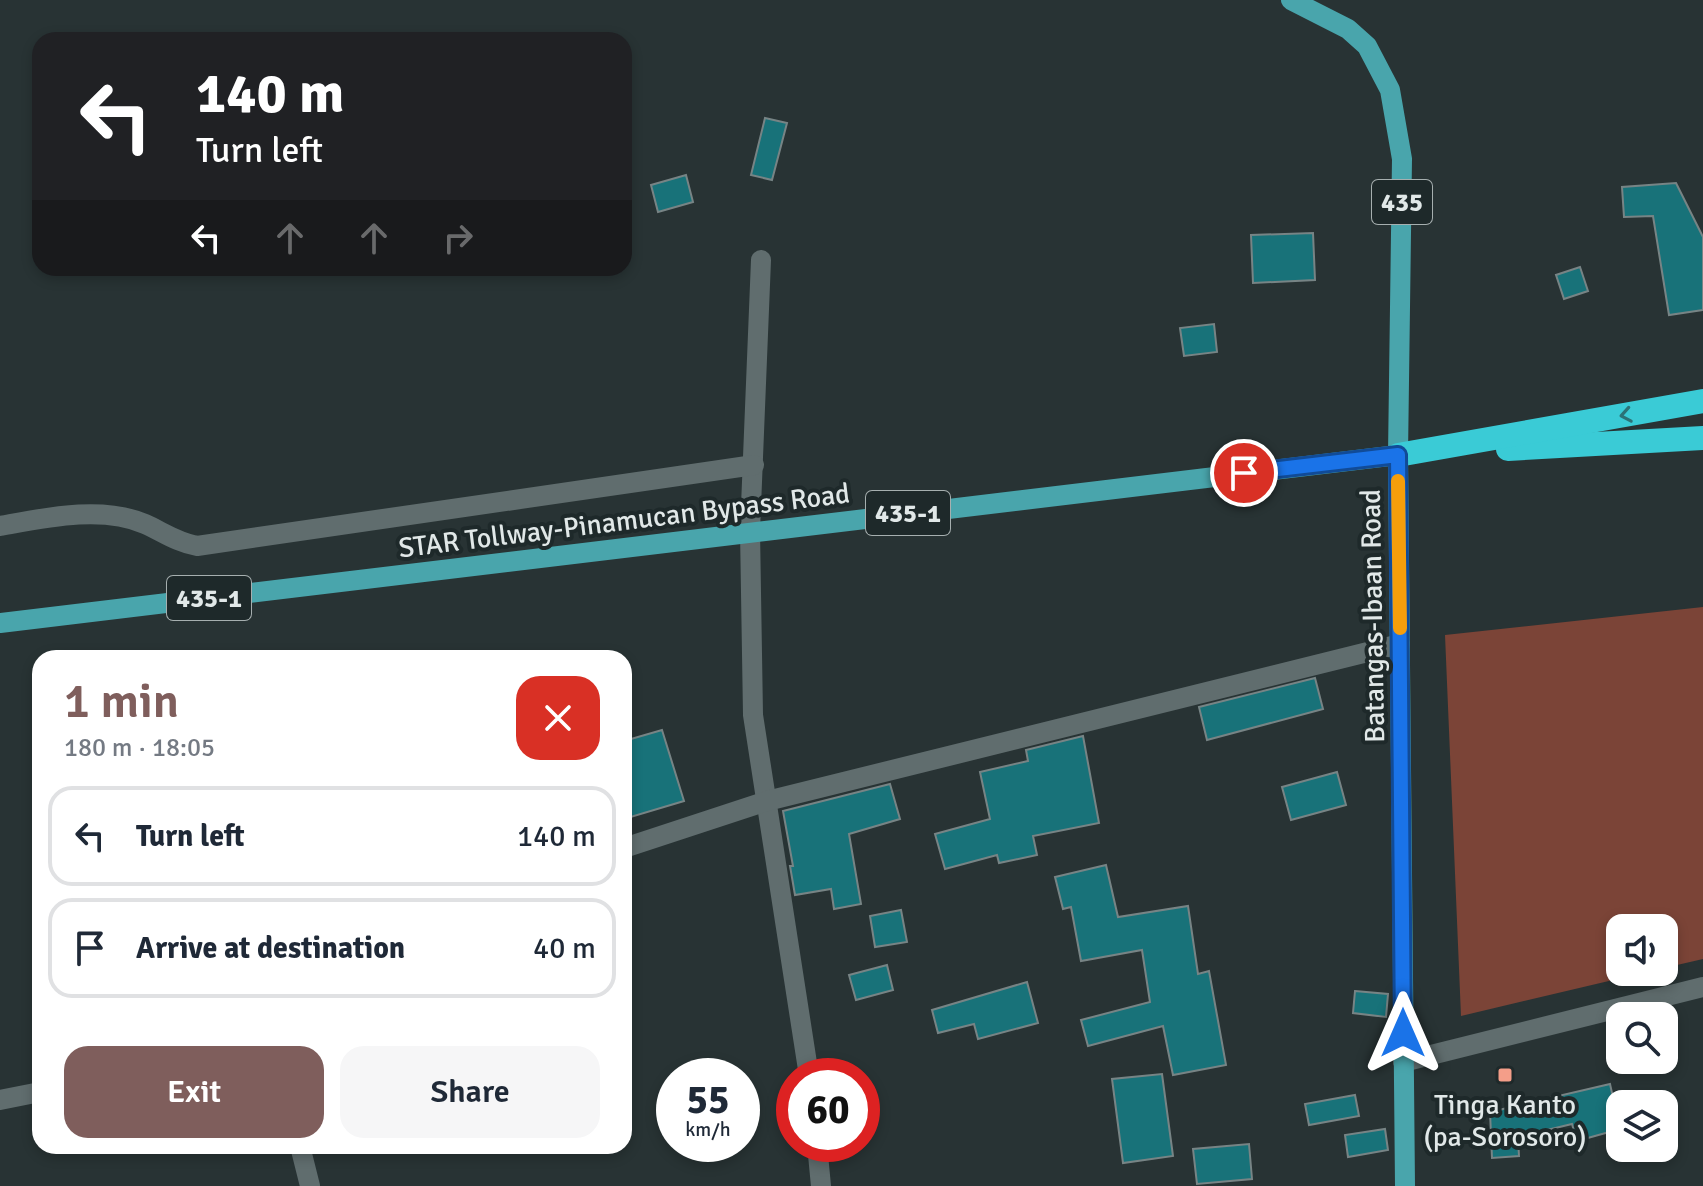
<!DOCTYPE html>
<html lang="en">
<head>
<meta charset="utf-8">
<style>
	body { margin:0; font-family:Signika,sans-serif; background:#f6f6f7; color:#1f2937; height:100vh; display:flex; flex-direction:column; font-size:30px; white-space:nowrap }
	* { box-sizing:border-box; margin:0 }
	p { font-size:26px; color:#747a83 }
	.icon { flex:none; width:44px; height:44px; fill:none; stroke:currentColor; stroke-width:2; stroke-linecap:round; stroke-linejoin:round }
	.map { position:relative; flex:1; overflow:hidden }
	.drawer { position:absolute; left:32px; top:650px; width:600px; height:504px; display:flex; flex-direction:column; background:#fff; border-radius:24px; box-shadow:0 4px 12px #0003 }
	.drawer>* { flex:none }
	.top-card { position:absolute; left:32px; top:32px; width:600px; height:244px; border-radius:24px; box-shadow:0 4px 12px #0003; background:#202124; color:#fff; overflow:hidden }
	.tools { position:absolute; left:1606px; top:914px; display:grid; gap:16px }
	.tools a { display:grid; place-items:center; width:72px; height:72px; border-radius:16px; background:#fff; box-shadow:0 4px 12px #0003; font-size:40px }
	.speed { position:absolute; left:656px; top:1058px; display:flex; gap:16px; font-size:40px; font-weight:700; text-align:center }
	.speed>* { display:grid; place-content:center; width:104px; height:104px; border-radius:50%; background:#fff; box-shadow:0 4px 12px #0003; line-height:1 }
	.speed small { font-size:20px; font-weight:400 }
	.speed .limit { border:12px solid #d22; background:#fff; color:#111 }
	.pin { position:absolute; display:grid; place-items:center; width:68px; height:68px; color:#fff; margin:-34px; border:4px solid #fff; border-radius:50%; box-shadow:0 2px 8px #0007 }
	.me { position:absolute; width:88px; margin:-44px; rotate:0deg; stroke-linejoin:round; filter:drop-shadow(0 0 6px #0008) }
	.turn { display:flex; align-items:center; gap:28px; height:168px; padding:0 32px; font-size:36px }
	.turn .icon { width:104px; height:104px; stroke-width:2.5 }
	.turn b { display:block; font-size:56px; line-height:68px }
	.lanes { display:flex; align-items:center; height:76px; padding:0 32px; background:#0003; justify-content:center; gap:40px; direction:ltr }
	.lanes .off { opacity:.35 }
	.round { display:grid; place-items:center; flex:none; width:84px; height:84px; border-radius:24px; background:#f6f6f7 }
	.summary { display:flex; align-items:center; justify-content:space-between; height:136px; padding:0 32px }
	h1 { font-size:48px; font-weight:600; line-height:60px; color:#7f5e5c }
	.button { display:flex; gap:16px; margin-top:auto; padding:16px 32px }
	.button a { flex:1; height:92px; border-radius:24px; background:#7f5e5c; color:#fff; font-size:32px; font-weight:600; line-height:92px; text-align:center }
	.button a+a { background:#f6f6f7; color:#1f2937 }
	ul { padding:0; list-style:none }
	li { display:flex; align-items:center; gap:24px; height:100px; margin:0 16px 12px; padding:0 16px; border:4px solid #e0e1e3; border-radius:24px }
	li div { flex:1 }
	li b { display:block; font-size:30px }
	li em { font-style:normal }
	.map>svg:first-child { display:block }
	.forest { fill:#7b4437 }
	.building { fill:#187279; stroke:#778485; stroke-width:2 }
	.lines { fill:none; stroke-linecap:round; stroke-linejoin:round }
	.minor { stroke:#606d6e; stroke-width:20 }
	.major { stroke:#49a5ac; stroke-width:20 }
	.highway { stroke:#3acbd6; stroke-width:24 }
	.oneway { stroke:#2b7277 }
	.route-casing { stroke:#114b97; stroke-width:20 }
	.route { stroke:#1a73e8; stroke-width:14 }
	.slow { stroke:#f59e0b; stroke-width:14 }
	.poi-dot { fill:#f49e89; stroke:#1e292a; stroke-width:3 }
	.labels { text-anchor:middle; stroke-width:8; stroke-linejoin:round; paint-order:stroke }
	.shield { fill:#1e292a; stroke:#a6afaf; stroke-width:2 }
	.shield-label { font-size:26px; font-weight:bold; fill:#e1e8e8 }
	.street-label { font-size:28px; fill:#e1e8e8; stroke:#1e292a }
	.poi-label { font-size:28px; fill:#e1e8e8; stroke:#1e292a }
</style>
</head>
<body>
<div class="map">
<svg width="1703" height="1186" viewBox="0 0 1703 1186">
	<rect width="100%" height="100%" fill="#283334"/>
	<polygon class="forest" points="1703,607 1703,959 1664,968 1664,928 1620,928 1620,972 1647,972 1461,1016 1445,635"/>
	<g class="building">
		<polygon points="765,118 787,123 772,180 751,175"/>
		<polygon points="686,175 693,202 658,212 651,185"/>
		<polygon points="1676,183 1703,237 1703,310 1669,315 1653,216 1624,217 1622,187"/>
		<polygon points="1313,233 1315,280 1253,283 1251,235"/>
		<polygon points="1580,267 1588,291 1564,299 1556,275"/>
		<polygon points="1214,324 1217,352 1184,356 1180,328"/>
		<polygon points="1315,678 1323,709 1207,740 1199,707"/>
		<polygon points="662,730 684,801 624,819 624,741"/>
		<polygon points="1083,736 1099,823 1033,836 1037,855 999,863 997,855 945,869 935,834 990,819 980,772 1028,761 1026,750"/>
		<polygon points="1337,772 1346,805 1291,820 1282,787"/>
		<polygon points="890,784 900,819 849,834 861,904 834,909 831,889 795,895 790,866 793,866 783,811"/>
		<polygon points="1106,865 1118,917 1188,906 1198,974 1209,971 1226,1065 1173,1075 1163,1026 1088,1046 1081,1020 1150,1002 1142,950 1081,961 1071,907 1063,909 1055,877"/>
		<polygon points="901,910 907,942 875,947 870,916"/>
		<polygon points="887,965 893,990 856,1000 849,975"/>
		<polygon points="1027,982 1038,1023 978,1039 974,1024 938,1033 932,1010"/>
		<polygon points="1355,991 1388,994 1386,1017 1353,1013"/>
		<polygon points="1162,1074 1173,1156 1123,1163 1112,1079"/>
		<polygon points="1610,1084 1620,1129 1577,1141 1572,1124 1518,1137 1519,1156 1492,1158 1490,1112"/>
		<polygon points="1355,1095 1359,1116 1309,1125 1305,1104"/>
		<polygon points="1385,1129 1388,1150 1348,1157 1345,1135"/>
		<polygon points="1249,1144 1252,1179 1197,1184 1193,1149"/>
	</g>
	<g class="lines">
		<g class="minor">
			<polyline points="761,260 750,531 753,715 809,1076"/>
			<path d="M 0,526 C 44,518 102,505 145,524 C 163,532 176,542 197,546 L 754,465"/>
			<polyline points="624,848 767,801 1400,644"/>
			<polyline points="1403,1062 1703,987"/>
			<polyline points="0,1100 40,1092"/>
			<polyline points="817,1144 821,1186"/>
			<polyline points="300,1146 310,1186"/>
		</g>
		<g class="major">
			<polyline points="1291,0 1348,29 1367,46 1390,90 1402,159 1398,455 1405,1186"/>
			<polyline points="0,623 1398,455"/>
		</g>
		<g class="highway">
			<polyline points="1508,449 1703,438"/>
			<polyline points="1398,455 1703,401"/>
		</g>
	</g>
	<defs><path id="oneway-chevron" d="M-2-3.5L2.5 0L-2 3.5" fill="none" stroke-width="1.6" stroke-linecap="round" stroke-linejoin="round" transform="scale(2)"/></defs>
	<use class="oneway" href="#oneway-chevron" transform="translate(1626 415) rotate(170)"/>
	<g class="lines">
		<defs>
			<polyline id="route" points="1244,473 1398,455 1403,1033"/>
		</defs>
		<use href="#route" class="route-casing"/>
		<use href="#route" class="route"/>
		<polyline class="slow" points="1398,481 1400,628"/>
	</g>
	<rect class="poi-dot" x="1497" y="1067" width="16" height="16" rx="4"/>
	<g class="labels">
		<g class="shield">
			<rect x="1372" y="180" width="60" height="44" rx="6"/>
			<rect x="866" y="491" width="84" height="44" rx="6"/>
			<rect x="167" y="576" width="84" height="44" rx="6"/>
		</g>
		<g class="shield-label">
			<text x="1402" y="211">435</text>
			<text x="908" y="522">435-1</text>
			<text x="209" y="607">435-1</text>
		</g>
		<g class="street-label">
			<text transform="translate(624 520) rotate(-7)" y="10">STAR Tollway-Pinamucan Bypass Road</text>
			<text transform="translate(1372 616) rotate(-91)" y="10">Batangas-Ibaan Road</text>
		</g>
		<g class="poi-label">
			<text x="1505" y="1114">Tinga Kanto<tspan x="1505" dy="32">(pa-Sorosoro)</tspan></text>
		</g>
	</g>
</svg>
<div class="tools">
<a><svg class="icon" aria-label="sound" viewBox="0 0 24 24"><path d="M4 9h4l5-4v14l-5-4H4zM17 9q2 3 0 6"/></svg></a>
<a><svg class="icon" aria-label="search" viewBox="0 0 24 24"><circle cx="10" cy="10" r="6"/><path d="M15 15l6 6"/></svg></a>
<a><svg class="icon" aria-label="layers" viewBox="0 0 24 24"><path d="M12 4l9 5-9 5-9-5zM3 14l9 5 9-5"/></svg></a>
</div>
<div class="speed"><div>55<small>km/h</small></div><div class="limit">60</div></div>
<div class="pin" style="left:1244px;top:473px;background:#d93025"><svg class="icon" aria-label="arrive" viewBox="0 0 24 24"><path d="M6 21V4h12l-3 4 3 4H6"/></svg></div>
<svg class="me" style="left:1403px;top:1033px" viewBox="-20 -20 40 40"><path d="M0-17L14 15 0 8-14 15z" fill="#1a73e8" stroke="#fff" stroke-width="4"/></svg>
<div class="top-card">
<div class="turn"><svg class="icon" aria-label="left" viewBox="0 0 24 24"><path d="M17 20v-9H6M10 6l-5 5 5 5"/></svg><div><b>140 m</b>Turn left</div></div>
<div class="lanes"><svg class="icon" aria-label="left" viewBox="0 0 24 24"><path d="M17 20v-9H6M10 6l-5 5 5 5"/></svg><svg class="icon off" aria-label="ahead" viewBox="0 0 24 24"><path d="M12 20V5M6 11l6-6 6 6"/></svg><svg class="icon off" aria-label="ahead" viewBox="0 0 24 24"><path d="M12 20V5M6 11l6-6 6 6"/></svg><svg class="icon off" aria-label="right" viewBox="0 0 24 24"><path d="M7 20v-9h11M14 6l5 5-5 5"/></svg></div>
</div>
<section class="drawer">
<div class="summary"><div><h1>1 min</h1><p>180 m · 18:05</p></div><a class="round" style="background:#d93025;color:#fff"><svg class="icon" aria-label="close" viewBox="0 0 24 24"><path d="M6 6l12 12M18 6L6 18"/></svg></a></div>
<ul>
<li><svg class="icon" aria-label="left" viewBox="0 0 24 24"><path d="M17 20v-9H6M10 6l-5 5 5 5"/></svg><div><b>Turn left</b></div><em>140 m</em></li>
<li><svg class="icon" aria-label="arrive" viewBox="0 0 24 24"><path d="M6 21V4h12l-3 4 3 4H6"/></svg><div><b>Arrive at destination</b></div><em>40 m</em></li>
</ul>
<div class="button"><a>Exit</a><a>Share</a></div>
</section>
</div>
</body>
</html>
